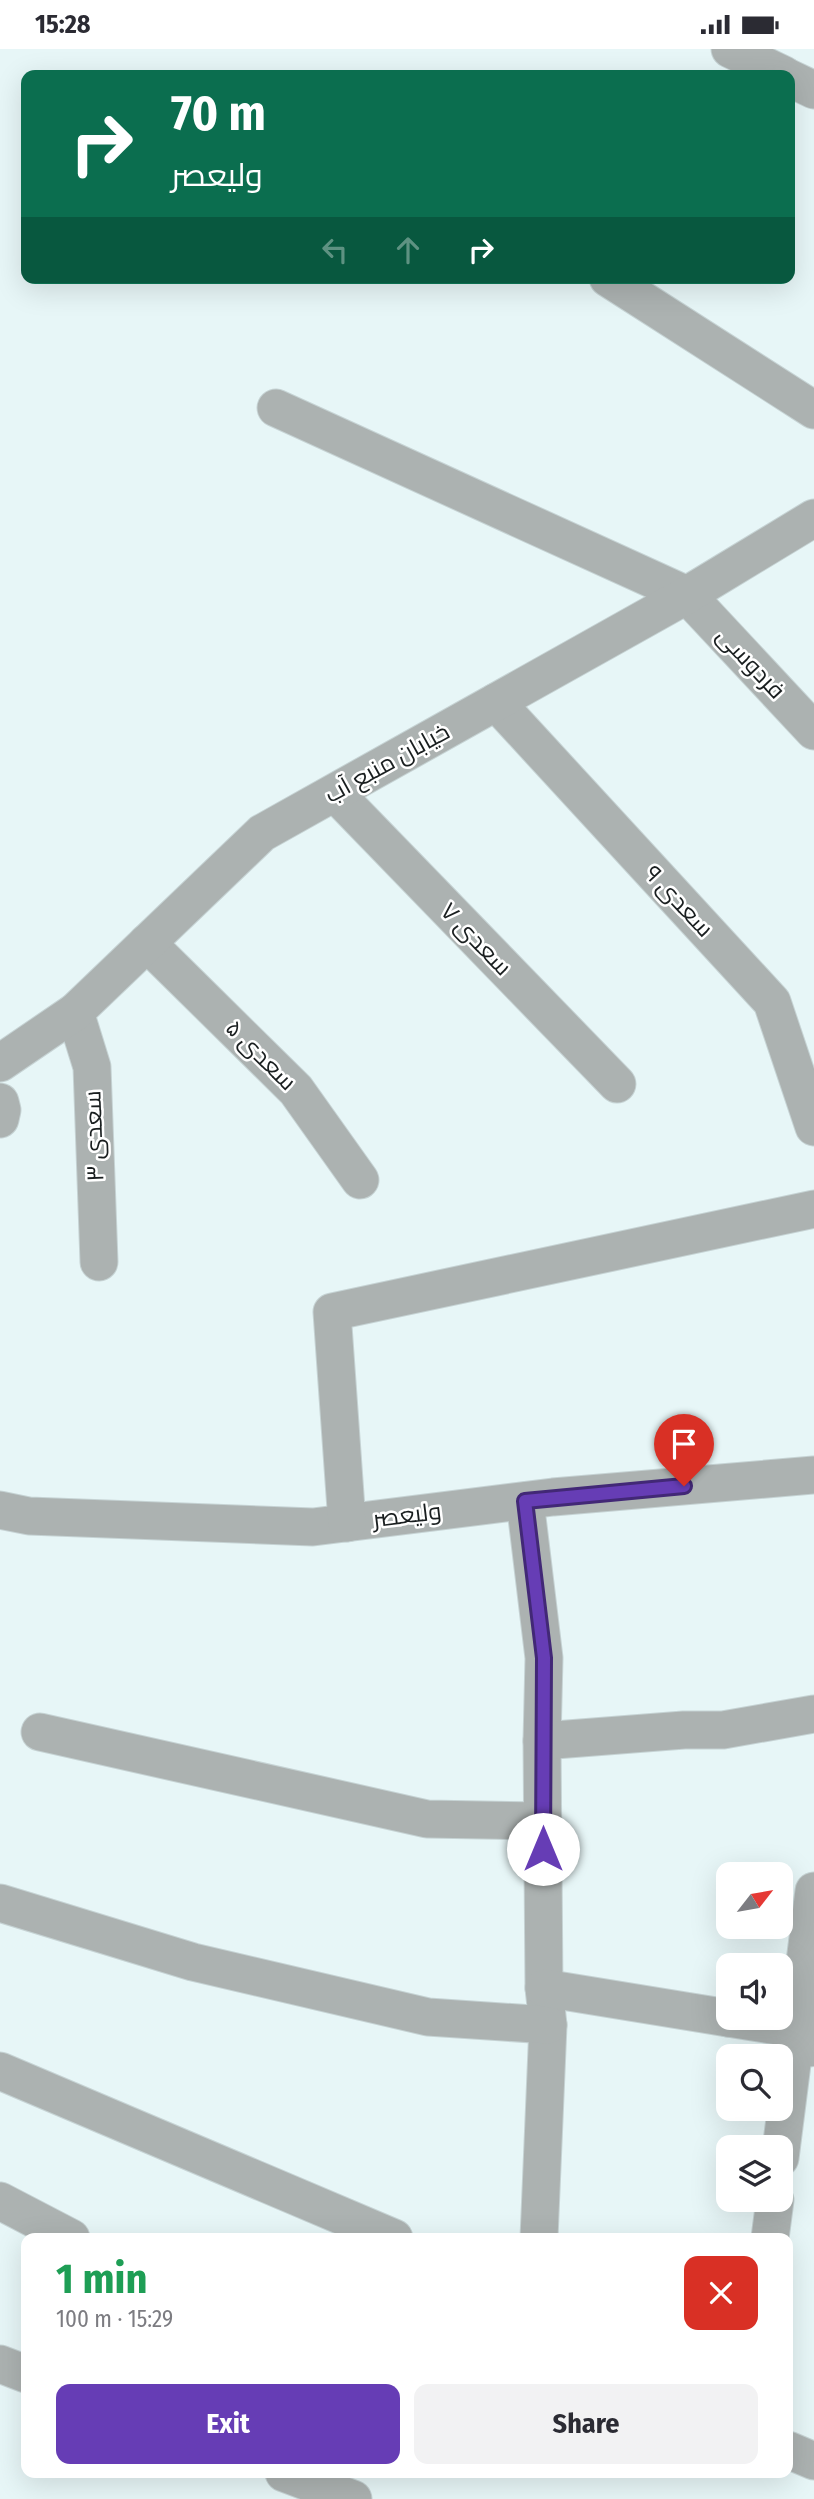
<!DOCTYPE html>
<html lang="en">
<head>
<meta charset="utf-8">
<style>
	body { margin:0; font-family:"Fira Sans Condensed",Cairo,sans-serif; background:#f2f2f3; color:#2b2b33; height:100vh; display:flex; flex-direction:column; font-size:26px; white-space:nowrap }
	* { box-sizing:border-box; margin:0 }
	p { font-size:23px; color:#7c7c81 }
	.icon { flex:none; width:38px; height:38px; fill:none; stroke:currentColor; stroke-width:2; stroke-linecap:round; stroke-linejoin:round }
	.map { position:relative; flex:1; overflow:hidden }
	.side { position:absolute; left:21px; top:2184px; width:772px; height:245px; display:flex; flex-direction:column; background:#fff; border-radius:14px; box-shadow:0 7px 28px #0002 }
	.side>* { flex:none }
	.hud { position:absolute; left:21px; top:21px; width:774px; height:214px; border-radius:14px; box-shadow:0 7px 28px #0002; background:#0b6e4f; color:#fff; overflow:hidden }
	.needle { width:46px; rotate:59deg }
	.fabs { position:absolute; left:716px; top:1813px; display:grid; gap:14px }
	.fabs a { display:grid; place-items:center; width:77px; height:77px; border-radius:14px; background:#fff; box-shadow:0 7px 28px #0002; font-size:35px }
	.pin { position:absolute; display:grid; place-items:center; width:60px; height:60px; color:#fff; margin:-72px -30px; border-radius:50% 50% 50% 0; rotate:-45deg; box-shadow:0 0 7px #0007 }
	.pin .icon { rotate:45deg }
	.me { position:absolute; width:77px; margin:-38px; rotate:0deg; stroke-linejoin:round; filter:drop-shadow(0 0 5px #0008) }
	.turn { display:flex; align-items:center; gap:24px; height:147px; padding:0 35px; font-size:32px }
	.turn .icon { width:91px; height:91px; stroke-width:2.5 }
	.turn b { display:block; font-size:49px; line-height:60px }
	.lanes { display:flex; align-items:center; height:66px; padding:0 35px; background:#0003; justify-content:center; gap:35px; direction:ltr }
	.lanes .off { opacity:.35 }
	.round { display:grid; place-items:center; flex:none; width:74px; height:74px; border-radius:14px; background:#f2f2f3 }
	.summary { display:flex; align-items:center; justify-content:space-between; height:119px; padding:0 35px }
	h1 { font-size:42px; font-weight:700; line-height:52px; color:#1e9e55 }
	.cta { display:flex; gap:14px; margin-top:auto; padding:14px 35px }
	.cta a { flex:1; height:80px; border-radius:14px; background:#663db5; color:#fff; font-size:28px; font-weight:700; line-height:80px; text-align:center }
	.cta a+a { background:#f2f2f3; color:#2b2b33 }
	.status { display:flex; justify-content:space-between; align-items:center; height:49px; padding:0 35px; background:#fff; direction:ltr }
	.status svg { height:19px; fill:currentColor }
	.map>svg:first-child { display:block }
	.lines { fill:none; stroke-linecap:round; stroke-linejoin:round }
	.minor-casing { stroke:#c6d3d4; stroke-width:39 }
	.minor { stroke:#acb2b1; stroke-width:37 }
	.route-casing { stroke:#422876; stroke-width:18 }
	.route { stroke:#663db5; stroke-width:12 }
	.labels { text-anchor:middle; stroke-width:5; stroke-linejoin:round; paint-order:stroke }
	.street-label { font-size:24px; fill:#191e1f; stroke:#fff }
</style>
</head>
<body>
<div class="status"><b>15:28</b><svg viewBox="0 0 49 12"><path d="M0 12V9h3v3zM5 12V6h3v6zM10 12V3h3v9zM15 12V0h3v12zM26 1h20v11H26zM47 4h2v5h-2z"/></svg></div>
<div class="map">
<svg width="814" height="2450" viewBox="0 0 814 2450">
	<rect width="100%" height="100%" fill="#e7f6f7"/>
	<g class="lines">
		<defs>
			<g id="minor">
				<polyline points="730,0 784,26"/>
				<polyline points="789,29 814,41"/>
				<polyline points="608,229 814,361"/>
				<polyline points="276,359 687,546 814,682"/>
				<polyline points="496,653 772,953 814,1078"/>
				<polyline points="335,744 617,1035"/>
				<polyline points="147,894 296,1041 360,1131"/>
				<polyline points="75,963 92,1018 99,1213"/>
				<polyline points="0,1014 75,963 262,784 687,546 814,469"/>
				<polyline points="0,1053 2,1061 0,1070"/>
				<polyline points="525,1452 544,1609 542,1692 544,1939 548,1976 539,2189"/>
				<polyline points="0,1461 29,1467 313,1478 553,1448 814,1426"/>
				<polyline points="347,1474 332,1263 814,1160"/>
				<polyline points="40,1683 427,1770 543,1772"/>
				<polyline points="542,1692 684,1681 723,1681 814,1665"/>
				<polyline points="0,1854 193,1913 428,1968 548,1976"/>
				<polyline points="544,1939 728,1969"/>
				<polyline points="728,1969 797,1980 810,1999"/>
				<polyline points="0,2022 394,2189"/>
				<polyline points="780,2109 814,1842"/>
				<polyline points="0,2152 71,2189"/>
				<polyline points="770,2189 775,2151"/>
				<polyline points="0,2315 26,2325"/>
				<polyline points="788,2401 814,2412"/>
				<polyline points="284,2424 353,2450"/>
			</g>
		</defs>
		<use href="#minor" class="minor-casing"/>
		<use href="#minor" class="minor"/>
	</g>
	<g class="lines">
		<defs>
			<polyline id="route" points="543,1800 544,1609 525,1452 684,1437"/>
		</defs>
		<use href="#route" class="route-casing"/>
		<use href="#route" class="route"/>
	</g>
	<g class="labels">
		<g class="street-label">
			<text transform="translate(751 614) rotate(47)" y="8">فردوسی</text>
			<text transform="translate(387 714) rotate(-29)" y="8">خیابان منبع آب</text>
			<text transform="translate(679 852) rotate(47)" y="8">سعدی ۹</text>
			<text transform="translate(476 890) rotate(46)" y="8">سعدی ۷</text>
			<text transform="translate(261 1006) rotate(45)" y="8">سعدی ۵</text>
			<text transform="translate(94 1087) rotate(-92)" y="8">سعدی ۳</text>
			<text transform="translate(407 1466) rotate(-7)" y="8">ولیعصر</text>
		</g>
	</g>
</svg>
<div class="fabs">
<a><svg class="needle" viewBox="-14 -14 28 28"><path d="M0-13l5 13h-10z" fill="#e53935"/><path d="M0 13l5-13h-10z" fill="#7c7c81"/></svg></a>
<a><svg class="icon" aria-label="sound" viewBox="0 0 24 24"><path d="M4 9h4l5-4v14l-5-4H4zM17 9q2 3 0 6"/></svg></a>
<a><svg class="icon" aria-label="search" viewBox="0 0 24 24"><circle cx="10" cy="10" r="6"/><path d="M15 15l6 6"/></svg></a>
<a><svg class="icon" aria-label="layers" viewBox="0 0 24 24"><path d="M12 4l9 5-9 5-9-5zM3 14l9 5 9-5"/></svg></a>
</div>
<div class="pin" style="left:684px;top:1437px;background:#d93025"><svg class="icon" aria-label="arrive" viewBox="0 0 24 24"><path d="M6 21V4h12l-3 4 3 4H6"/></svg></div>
<svg class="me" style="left:543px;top:1800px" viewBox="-20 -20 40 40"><circle r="19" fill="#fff"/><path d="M0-13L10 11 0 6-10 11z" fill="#663db5"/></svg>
<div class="hud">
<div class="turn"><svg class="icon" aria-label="right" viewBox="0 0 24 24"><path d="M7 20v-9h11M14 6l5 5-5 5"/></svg><div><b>70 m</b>ولیعصر</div></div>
<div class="lanes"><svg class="icon off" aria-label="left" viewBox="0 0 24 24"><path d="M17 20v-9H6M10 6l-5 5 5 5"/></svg><svg class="icon off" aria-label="ahead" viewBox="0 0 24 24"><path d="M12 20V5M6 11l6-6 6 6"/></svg><svg class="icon" aria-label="right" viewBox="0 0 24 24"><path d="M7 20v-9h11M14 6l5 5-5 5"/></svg></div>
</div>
<section class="side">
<div class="summary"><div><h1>1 min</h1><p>100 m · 15:29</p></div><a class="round" style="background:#d93025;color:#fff"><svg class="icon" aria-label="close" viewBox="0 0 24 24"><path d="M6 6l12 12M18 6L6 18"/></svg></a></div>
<div class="cta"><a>Exit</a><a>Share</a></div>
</section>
</div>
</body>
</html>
